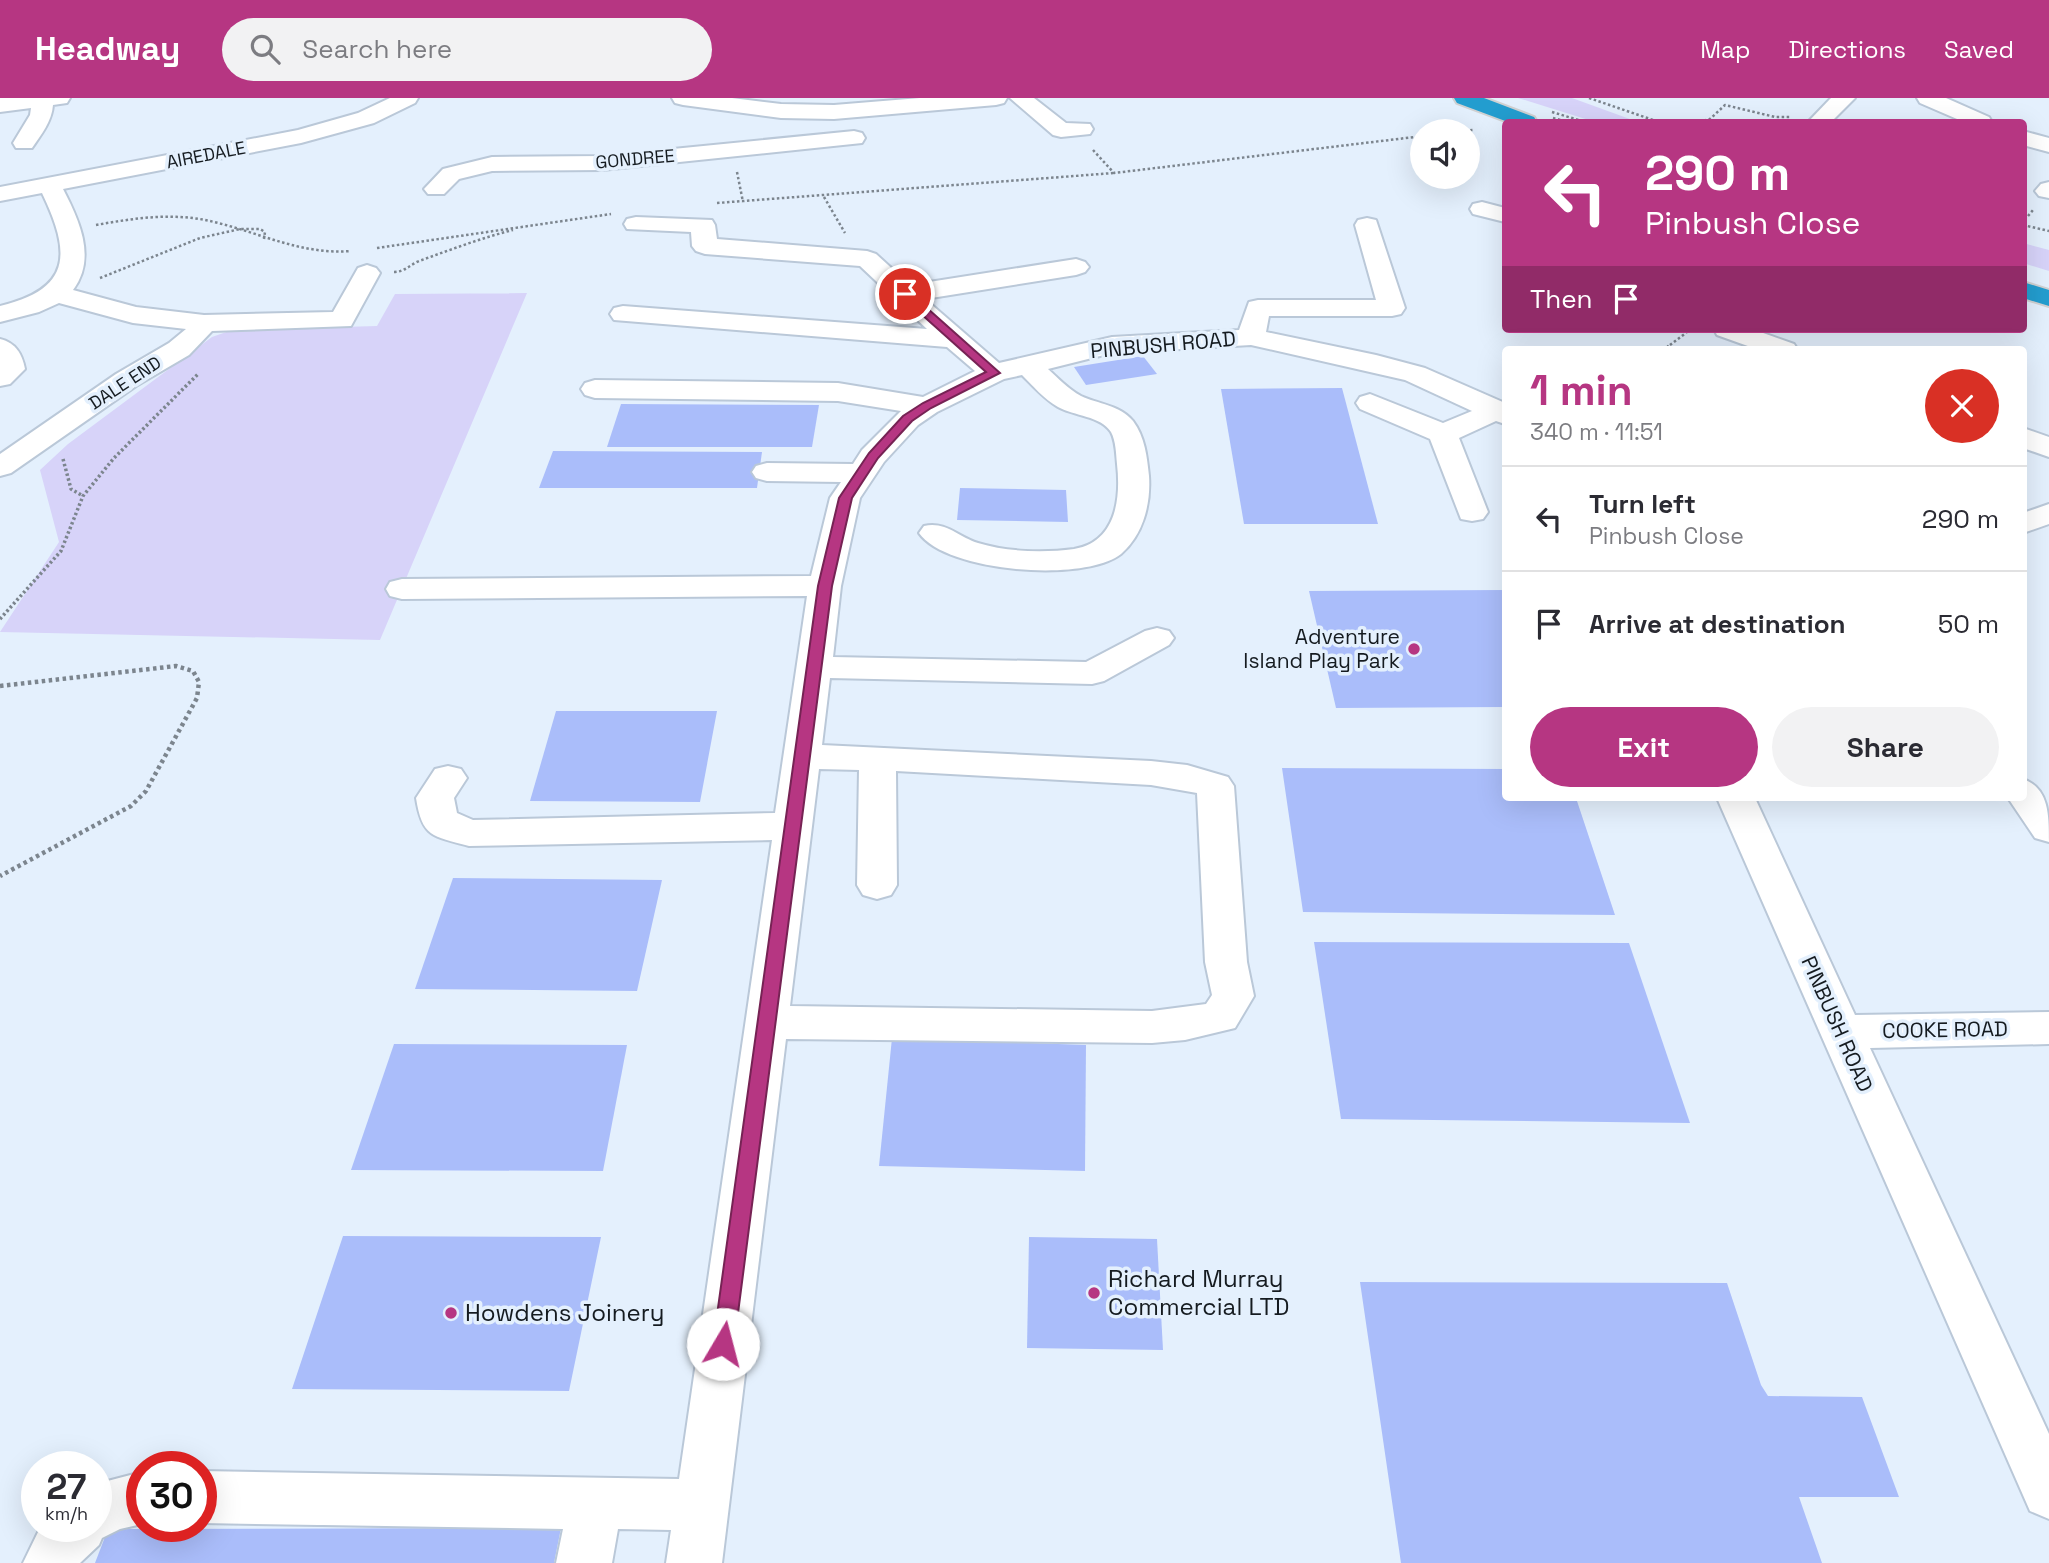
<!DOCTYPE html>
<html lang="en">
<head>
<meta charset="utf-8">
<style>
	body { margin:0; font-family:"Space Grotesk",sans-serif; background:#f2f2f3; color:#2b2b33; height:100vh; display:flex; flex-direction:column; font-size:26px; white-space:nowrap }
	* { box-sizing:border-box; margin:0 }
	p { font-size:23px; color:#7c7c81 }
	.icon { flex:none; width:38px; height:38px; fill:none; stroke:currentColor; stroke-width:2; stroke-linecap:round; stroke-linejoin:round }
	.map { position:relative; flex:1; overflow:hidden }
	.drawer { position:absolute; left:1502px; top:248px; width:525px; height:455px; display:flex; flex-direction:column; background:#fff; border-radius:7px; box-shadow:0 7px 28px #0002 }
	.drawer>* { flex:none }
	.top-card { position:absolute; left:1502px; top:21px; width:525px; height:214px; border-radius:7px; box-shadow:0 7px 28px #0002; background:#b63682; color:#fff; overflow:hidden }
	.fabs { position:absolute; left:1410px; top:21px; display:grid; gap:14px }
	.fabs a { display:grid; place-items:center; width:70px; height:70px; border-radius:50%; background:#fff; box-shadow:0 7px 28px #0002; font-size:35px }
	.speed { position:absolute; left:21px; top:1353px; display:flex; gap:14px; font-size:35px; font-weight:700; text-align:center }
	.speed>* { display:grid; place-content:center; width:91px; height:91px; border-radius:50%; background:#fff; box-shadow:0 7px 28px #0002; line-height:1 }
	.speed small { font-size:18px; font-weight:400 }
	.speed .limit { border:10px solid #d22; background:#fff; color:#111 }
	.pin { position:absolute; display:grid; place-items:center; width:60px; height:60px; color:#fff; margin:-30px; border:4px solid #fff; border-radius:50%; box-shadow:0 2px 7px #0007 }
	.me { position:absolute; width:77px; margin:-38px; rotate:8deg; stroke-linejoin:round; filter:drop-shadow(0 0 5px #0008) }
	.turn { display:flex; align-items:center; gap:24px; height:147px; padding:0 28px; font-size:32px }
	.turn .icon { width:91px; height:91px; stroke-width:2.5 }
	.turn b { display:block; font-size:49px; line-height:60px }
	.then { display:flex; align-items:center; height:66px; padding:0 28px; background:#0003; gap:14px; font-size:26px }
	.round { display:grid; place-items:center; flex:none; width:74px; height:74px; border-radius:37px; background:#f2f2f3 }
	.headline { display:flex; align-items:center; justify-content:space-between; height:119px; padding:0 28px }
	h1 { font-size:42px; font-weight:800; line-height:52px; color:#b63682 }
	.button { display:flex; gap:14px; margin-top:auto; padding:14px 28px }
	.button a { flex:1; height:80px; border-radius:42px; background:#b63682; color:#fff; font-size:28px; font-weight:800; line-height:80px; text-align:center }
	.button a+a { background:#f2f2f3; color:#2b2b33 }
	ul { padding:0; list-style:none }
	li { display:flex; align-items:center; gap:21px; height:105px; padding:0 28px; border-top:2px solid #e1e1e2 }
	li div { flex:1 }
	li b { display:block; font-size:26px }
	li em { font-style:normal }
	header { display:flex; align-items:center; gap:42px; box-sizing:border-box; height:98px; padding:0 35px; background:#b63682; color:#fff }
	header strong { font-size:33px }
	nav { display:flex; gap:38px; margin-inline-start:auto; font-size:24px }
	.search { width:490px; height:63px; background:#f2f2f3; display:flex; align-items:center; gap:18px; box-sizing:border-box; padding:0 24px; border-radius:38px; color:#7c7c81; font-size:26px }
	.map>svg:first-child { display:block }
	.green { fill:#d7d3f9 }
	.building { fill:#aabdfa }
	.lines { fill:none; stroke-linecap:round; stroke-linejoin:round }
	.minor-casing { stroke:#bac8d8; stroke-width:4 }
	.highway-casing { stroke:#d0d1d2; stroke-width:4 }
	.path-far2 { stroke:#7c858e; stroke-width:2.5; stroke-dasharray:2.5 2.5; stroke-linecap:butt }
	.path-far1 { stroke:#7c858e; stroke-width:3.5; stroke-dasharray:2.5 2.5; stroke-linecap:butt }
	.path { stroke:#7c858e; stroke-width:4.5; stroke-dasharray:3.5 3.5; stroke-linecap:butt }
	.minor { fill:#fff; fill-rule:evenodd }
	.highway { fill:#239dcf; fill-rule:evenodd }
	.route { fill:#b63682; stroke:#762354; stroke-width:2 }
	.poi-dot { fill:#b63682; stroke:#e4f0fd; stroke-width:2.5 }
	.labels { text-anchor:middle; stroke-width:7; stroke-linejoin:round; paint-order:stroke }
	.far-street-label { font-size:18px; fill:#151b20; stroke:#e4f0fd }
	.street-label { font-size:21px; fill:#151b20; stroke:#e4f0fd }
	.poi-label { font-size:21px; fill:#151b20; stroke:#e4f0fd; text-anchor:end }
	.near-poi-label { font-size:24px; fill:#151b20; stroke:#e4f0fd; text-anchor:start }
</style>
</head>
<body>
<header>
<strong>Headway</strong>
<div class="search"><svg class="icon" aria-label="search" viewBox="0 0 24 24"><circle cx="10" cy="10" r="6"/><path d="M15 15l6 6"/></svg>Search here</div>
<nav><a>Map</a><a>Directions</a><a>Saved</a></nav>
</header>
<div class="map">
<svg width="2049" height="1465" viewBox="0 0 2049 1465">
	<rect width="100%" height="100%" fill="#e4f0fd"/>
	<g class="green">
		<polygon points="1518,0 1572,0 1638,24 1595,24"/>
		<polygon points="2023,145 2049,152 2049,173 2023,165"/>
		<polygon points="527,195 380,542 0,534 59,444 40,372 68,346 212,239 232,232 377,228 395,196"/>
	</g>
	<g class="building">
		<polygon points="1143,258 1157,276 1086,287 1074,269"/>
		<polygon points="1342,290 1378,426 1244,426 1221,291"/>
		<polygon points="621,306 819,307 812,349 607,349"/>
		<polygon points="553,353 762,354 757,390 539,390"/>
		<polygon points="960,390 1066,392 1068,424 957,422"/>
		<polygon points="1505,492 1505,609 1336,610 1309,493"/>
		<polygon points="556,613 717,613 700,704 530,703"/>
		<polygon points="1282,670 1505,671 1505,700 1576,700 1615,817 1303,814"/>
		<polygon points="453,780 662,782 637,893 415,891"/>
		<polygon points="1314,844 1629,845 1690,1025 1341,1021"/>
		<polygon points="892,940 1086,947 1085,1073 879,1068"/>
		<polygon points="394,946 627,947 603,1073 351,1072"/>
		<polygon points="343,1138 601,1139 569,1293 292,1291"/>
		<polygon points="1029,1139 1157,1141 1163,1252 1027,1250"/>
		<polygon points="1360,1184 1727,1185 1761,1287 1768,1298 1862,1299 1899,1399 1799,1399 1822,1465 1401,1465"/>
		<polygon points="561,1430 554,1465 95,1465 108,1431"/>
	</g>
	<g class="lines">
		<defs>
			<g id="minor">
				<path d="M 0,0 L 70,0 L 67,5 L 53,7 C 52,23 41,37 32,50 L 16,50 L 13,45 L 30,17 L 31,10 L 0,14 Z"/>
				<path d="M 390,0 L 418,0 L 415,5 L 374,25 L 301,45 L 63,91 C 79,122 97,160 73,192 L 136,209 L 204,217 L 333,214 L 358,170 L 367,167 L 376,170 L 380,175 L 351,228 L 212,233 L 189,257 L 136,288 L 11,375 L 0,378 L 0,356 L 116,276 L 169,245 L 186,231 L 133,225 L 59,205 L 39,214 L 0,224 L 0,208 C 72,191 71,155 42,95 L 0,103 L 0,89 L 298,32 L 358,15 Z"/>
				<polygon points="672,0 732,0 781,6 834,7 920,0 1007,0 1004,5 996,7 834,21 781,20 683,7 675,5"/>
				<polygon points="1010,0 1034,0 1066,25 1090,26 1093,31 1090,36 1061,39 1053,37"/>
				<polygon points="1831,0 1855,0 1831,24 1808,24"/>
				<polygon points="1917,0 1946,0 1989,19 1992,24 1964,24 1920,5"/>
				<polygon points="854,33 862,35 865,40 862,45 602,72 492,73 459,81 444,96 428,96 424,91 443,71 492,59 602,58"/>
				<polygon points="2023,33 2049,40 2049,54 2023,47"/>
				<polygon points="2049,84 2049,100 2039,98 2035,93 2041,86"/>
				<polygon points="1482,104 1505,110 1505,124 1473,116 1470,111 1473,106"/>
				<path d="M 636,119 L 712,122 L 715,127 L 717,141 L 867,153 L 876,156 L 910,187 L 1076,161 L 1085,164 L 1089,169 L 1085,174 L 1076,177 L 925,201 L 999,265 L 1112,239 L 1239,232 L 1249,204 L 1258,202 L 1376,202 L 1355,127 L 1358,122 L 1367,120 L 1376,122 L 1405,210 L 1401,216 L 1392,218 L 1269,218 L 1266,234 L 1376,257 L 1425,270 L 1505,305 L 1505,326 L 1496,323 L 1459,340 L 1488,414 L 1483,421 L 1472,423 L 1461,421 L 1430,341 L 1360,311 L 1356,305 L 1360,299 L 1370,296 L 1443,325 L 1472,313 L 1405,282 L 1251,247 L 1112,255 L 1048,271 C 1058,280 1068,291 1081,298 C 1098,306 1120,307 1133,323 C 1145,339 1147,359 1149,378 C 1151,406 1143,437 1121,456 C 1084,485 946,474 919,435 L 924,428 C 946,423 958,439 978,445 C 1007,454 1044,455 1074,451 C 1116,444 1121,401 1117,366 C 1116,356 1116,343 1111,334 C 1101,318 1074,318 1058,309 C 1044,301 1033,288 1022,277 L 1004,281 L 937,314 L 918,327 L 884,364 L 860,400 L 841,488 L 833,559 L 1086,564 L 1145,533 L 1157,530 L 1169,533 L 1174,540 L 1169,547 L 1104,583 L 1092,586 L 830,580 L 822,647 L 1151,663 L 1187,667 L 1228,679 L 1234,688 L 1247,864 L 1254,898 L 1235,930 L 1185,942 L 1152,945 L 786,941 L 722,1465 L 666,1465 L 671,1432 L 618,1431 L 612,1465 L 556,1465 L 563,1431 L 201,1425 L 201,1373 L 679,1381 L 772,742 L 469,748 C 432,738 422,739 416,700 L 435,671 L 448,668 L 461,671 L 467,680 L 454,700 L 457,715 L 473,722 L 775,715 L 807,498 L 402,501 L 390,498 L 386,491 L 390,484 L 402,481 L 811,478 L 830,400 L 841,384 L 767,383 L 756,380 L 752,374 L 756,368 L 767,365 L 853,366 L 862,352 L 901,313 L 838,303 L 595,300 L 585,297 L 581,291 L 585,285 L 595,282 L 838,285 L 923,299 L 975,273 L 947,249 L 614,222 L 610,216 L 614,210 L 623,208 L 927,231 L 860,168 L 705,156 L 696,153 L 692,148 L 691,134 L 627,131 L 624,126 L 627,121 ZM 819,671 L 859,672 L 857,787 L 863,797 L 877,801 L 891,797 L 897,787 L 896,673 L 1151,687 L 1197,695 L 1205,864 L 1212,897 L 1206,906 L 1152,913 L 790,908 Z"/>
				<polygon points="1714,231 1752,231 1794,246 1798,252 1759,252 1717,237"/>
				<path d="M 0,241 C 16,245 22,256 25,271 L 10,286 L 0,288 Z"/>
				<polygon points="2023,330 2049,339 2049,359 2023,350"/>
				<polygon points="2049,406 2049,426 2023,435 2023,415"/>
				<path d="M 2023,681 C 2049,690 2049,717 2049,744 L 2035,740 L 2008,700 L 2023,700 Z"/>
				<polygon points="1717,700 1755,700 1855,917 2049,914 2049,946 1870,950 2049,1336 2049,1421 2030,1413"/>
				<polygon points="142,1374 142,1426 120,1431 102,1440 99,1447 80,1465 23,1465 41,1428 96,1428 96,1386"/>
			</g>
			<g id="highway">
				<polygon points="1454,0 1484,0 1534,19 1537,24 1508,24 1457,5"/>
				<polygon points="2023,184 2049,192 2049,208 2023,200"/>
			</g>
		</defs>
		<use href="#minor" class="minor-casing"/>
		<use href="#highway" class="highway-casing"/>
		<g class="path-far2">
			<polyline points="1589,0 1659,24"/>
			<polyline points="1552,14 1585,24"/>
			<polyline points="1553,20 1568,24"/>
			<polyline points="1699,24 1710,21 1725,7 1775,19 1791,19"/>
			<polyline points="1460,33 1473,32"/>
			<polyline points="1093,52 1114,75 1423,38"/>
			<polyline points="737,74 743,104"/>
			<polyline points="824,99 845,135"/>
			<polyline points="717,105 1114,75"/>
			<polyline points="2023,118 2028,118 2033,112"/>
			<path d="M 96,127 C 135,120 175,114 214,124 C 261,135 301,157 351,153"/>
			<polyline points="2023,127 2049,133"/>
			<polyline points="377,150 611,116"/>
			<path d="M 394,174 C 404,174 410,167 419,163 C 450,152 481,140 513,132"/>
			<polyline points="100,180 200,140 240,131 260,131 265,134 264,141"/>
			<polyline points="1666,250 1691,231"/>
		</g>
		<g class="path-far1">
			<polyline points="1664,252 1669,248"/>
			<polyline points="63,361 71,391 83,398"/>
			<polyline points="0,521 61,453 83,398 114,360 199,275"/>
		</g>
		<polyline class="path" points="0,588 176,568 193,573 199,584 197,600 146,693 131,708 0,778"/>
		<use href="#minor" class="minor"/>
		<use href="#highway" class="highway"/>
	</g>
	<polygon class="route" points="901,194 909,194 1000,275 931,310 912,323 878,360 852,400 832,488 734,1246 731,1253 723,1255 716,1253 713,1246 818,488 839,400 869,355 903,318 923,305 986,274 901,198"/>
	<g class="poi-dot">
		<circle cx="1414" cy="551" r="7"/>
		<circle cx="1094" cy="1195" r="7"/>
		<circle cx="451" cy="1215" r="7"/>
	</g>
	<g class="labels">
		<g class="far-street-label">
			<text transform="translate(206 57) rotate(-11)" y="6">AIREDALE</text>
			<text transform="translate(635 61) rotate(-5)" y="6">GONDREE</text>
			<text transform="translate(125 285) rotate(-33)" y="6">DALE END</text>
		</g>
		<g class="street-label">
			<text transform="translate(1163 247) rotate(-5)" y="7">PINBUSH ROAD</text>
			<text transform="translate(1837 926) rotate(66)" y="7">PINBUSH ROAD</text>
			<text transform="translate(1945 932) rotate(-1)" y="7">COOKE ROAD</text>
		</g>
		<g class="poi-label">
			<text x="1400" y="546">Adventure<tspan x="1400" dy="24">Island Play Park</tspan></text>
		</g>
		<g class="near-poi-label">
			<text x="1108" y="1189">Richard Murray<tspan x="1108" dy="28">Commercial LTD</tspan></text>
			<text x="465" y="1223">Howdens Joinery</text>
		</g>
	</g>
</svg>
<div class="fabs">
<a><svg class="icon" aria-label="sound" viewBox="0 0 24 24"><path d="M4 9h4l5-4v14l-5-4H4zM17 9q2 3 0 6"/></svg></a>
</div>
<div class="speed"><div>27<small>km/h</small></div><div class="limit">30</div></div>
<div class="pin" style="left:905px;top:196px;background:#d93025"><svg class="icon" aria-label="arrive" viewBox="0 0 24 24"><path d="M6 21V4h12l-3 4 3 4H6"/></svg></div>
<svg class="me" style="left:723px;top:1246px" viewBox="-20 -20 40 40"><circle r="19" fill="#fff"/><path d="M0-13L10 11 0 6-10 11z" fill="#b63682"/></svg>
<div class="top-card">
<div class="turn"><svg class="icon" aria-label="left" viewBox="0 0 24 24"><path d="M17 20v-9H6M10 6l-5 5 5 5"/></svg><div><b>290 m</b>Pinbush Close</div></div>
<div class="then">Then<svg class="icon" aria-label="arrive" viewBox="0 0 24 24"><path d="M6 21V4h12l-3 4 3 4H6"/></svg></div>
</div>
<section class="drawer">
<div class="headline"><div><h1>1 min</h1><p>340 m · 11:51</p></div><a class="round" style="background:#d93025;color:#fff"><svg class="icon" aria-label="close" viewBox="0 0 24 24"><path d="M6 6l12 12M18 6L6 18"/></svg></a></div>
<ul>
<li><svg class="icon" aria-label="left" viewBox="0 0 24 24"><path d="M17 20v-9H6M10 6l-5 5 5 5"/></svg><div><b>Turn left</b><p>Pinbush Close</p></div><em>290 m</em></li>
<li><svg class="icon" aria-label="arrive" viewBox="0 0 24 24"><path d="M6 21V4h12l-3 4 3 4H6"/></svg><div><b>Arrive at destination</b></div><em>50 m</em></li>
</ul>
<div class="button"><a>Exit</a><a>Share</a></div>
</section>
</div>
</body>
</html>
